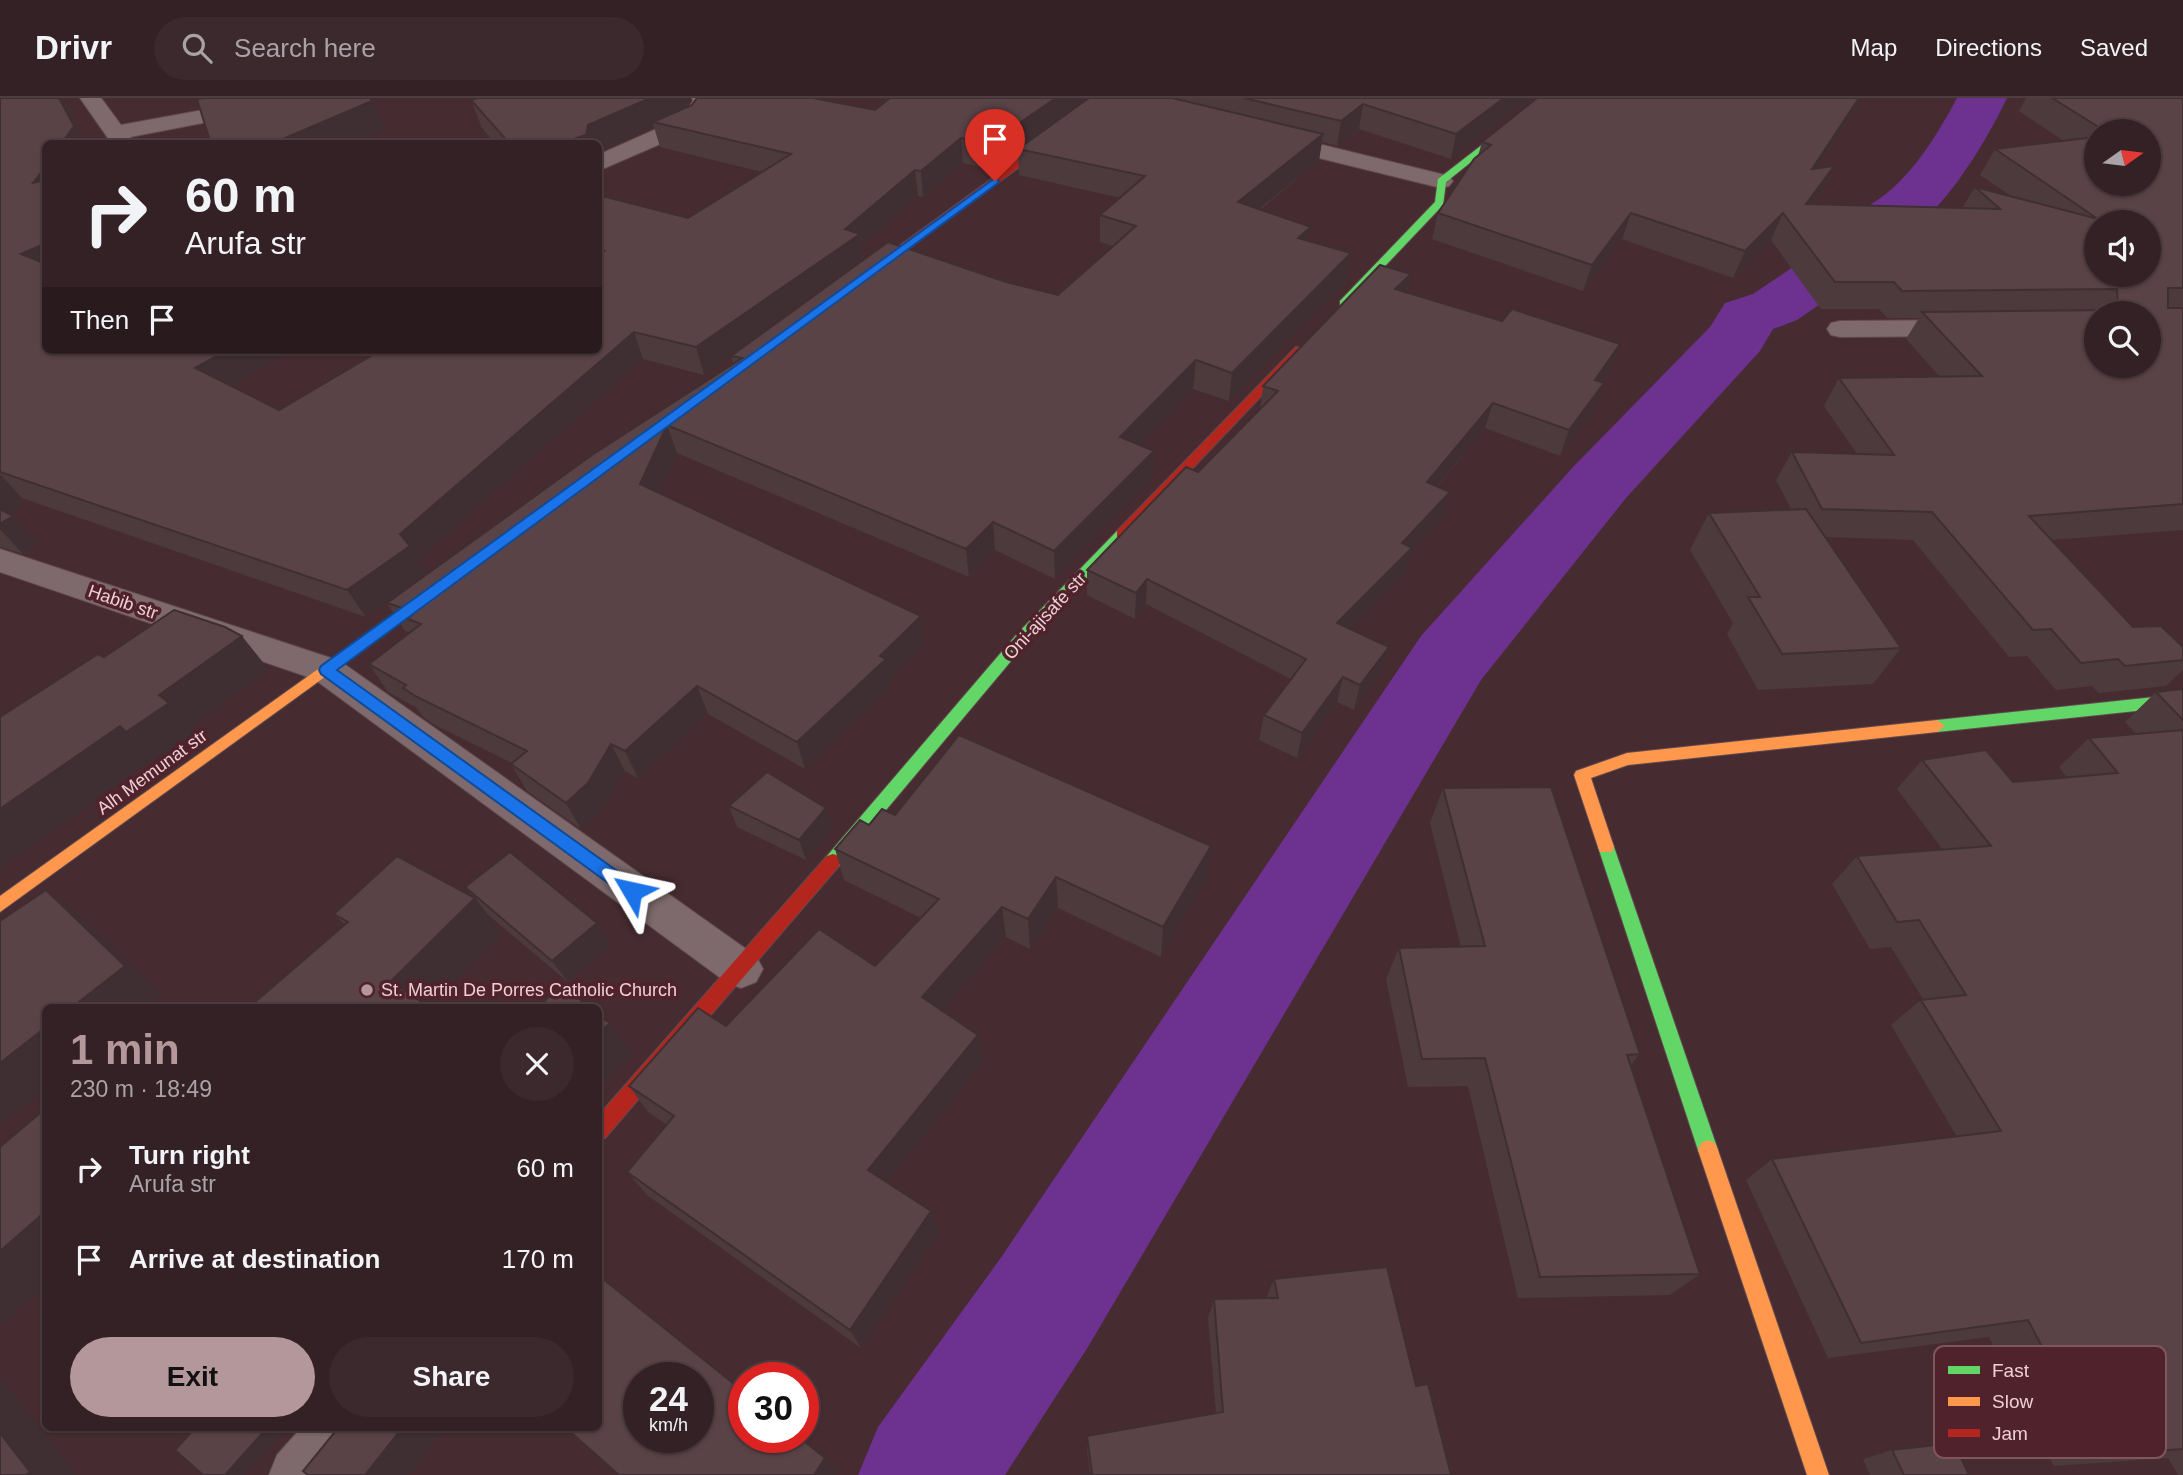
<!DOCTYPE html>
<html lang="en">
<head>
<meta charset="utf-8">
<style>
	body { margin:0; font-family:Arial,sans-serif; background:#3c292d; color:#f1f3f6; height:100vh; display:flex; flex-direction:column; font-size:26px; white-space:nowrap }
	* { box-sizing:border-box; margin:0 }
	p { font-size:23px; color:#a9a3a7 }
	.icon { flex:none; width:38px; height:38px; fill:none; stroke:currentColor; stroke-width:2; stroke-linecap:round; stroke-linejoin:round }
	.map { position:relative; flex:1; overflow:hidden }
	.side { position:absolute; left:42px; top:906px; width:560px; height:427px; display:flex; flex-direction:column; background:#342125; border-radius:10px; box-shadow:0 2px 5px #0004,0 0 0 2px #4e3e42 }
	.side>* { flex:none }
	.guide { position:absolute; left:42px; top:42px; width:560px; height:214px; border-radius:10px; box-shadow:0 2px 5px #0004,0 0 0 2px #4e3e42; background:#342125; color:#f1f3f6; overflow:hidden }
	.needle { width:46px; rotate:76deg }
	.buttons { position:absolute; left:2084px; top:21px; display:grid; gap:14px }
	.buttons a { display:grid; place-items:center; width:77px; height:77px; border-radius:50%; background:#342125; box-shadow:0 2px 5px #0004,0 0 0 2px #4e3e42; font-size:35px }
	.speed { position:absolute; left:623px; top:1264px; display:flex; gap:14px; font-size:35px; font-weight:700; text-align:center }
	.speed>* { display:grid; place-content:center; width:91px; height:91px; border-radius:50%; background:#342125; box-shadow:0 2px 5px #0004,0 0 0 2px #4e3e42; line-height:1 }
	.speed small { font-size:18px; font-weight:400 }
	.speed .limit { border:10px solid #d22; background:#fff; color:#111 }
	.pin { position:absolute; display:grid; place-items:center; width:60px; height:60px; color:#fff; margin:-72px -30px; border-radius:50% 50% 50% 0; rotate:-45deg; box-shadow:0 0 7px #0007 }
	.pin .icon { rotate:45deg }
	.me { position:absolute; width:77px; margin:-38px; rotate:306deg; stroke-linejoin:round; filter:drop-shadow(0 0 5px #0008) }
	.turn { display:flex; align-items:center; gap:24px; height:147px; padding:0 28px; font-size:32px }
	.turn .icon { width:91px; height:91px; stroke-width:2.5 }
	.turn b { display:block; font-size:49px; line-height:60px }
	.then { display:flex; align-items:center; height:66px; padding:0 28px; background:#0003; gap:14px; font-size:26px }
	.round { display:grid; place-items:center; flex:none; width:74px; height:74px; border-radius:37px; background:#3c292d }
	.overview { display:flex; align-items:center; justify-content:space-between; height:119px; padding:0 28px }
	h1 { font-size:42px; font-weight:700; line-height:52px; color:#b3979a }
	.button { display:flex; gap:14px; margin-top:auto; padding:14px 28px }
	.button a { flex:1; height:80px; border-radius:42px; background:#b3979a; color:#111; font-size:28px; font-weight:700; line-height:80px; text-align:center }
	.button a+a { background:#3c292d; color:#f1f3f6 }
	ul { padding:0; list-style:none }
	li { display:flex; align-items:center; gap:21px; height:91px; padding:0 28px }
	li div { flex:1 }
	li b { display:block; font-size:26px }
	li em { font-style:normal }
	header { display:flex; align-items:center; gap:42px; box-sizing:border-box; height:98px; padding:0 35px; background:#342125; border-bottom:2px solid #4e3e42 }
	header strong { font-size:33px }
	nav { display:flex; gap:38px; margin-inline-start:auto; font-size:24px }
	.search { width:490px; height:63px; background:#3c292d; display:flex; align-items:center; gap:18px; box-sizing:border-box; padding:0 24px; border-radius:38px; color:#a9a3a7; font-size:26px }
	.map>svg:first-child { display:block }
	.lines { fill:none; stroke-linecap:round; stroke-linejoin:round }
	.river { fill:#6d318f; fill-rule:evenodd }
	.street-casing { stroke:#614a4f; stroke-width:2 }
	.fast-casing { stroke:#614a4f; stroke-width:2 }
	.slow-casing { stroke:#614a4f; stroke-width:2 }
	.jam-casing { stroke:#614a4f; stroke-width:2 }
	.street { fill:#7e6a6d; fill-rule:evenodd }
	.fast { fill:#63d668; fill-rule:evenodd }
	.slow { fill:#ff974d; fill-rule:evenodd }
	.jam { fill:#b3261e; fill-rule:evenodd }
	.wall { fill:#4d3a3d; fill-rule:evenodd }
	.shaded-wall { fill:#3f2f32 }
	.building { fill:#5a4347; stroke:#3f2f32; stroke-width:2; fill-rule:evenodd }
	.route { fill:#1a73e8; stroke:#114b97; stroke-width:2 }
	.poi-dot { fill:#b3979a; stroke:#50222b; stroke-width:2.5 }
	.labels { text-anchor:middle; stroke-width:7; stroke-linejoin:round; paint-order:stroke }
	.street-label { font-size:18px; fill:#eed0d3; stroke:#50222b }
	.poi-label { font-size:18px; fill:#eed0d3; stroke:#50222b; text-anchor:start }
	.key { fill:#50222b; stroke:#7f565d; stroke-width:2 }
	.key-label { font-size:19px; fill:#eed0d3 }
</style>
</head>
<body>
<header>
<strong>Drivr</strong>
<div class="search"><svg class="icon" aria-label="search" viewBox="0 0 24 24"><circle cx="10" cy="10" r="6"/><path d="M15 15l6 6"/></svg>Search here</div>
<nav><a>Map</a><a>Directions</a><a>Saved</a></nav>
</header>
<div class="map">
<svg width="2183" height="1377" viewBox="0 0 2183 1377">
	<rect width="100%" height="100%" fill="#462c31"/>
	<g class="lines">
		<path class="river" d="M 1957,0 L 2007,0 C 1987,42 1938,127 1892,142 L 1892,150 L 1883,163 L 1797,222 L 1773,231 L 1760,253 L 1626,400 L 1481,582 L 1088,1249 L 1005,1377 L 858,1377 L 878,1329 L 1000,1161 L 1421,538 L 1574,368 L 1710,229 L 1725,205 L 1753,196 L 1833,142 L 1829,130 L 1837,118 C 1846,116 1856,115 1863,111 C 1906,89 1935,41 1957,0 Z"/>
		<defs>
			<g id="street">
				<polygon points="80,0 101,0 121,27 268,0 311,0 308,4 301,6 130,39 135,46 112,46"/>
				<polygon points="692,0 712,0 715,3 697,30 598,73 598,57 681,20 693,3"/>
				<polygon points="1270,34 1449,78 1453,83 1449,88 1441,90 1262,46 1259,41 1262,36"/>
				<polygon points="1965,222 1974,224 1978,230 1974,236 1965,238 1840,239 1831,237 1827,231 1831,225 1840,223"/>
				<polygon points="0,451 340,563 756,858 763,871 756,884 741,890 726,884 314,581 0,474"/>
				<polygon points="301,1330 365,1330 357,1349 334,1377 269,1377 277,1357"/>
			</g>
			<g id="fast">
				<polygon points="1518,19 1525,21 1446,84 1443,107 1348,207 1340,207 1340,203 1435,104 1438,81"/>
				<polygon points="1122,432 1129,436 1127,439 1027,544 839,768 833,770 827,768 825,763 827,758 1017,536 1117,433"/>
				<polygon points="2183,596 2183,608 1937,634 1929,628 1937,622"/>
				<polygon points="1606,742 1612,744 1614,749 1718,1052 1715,1059 1708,1062 1701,1059 1698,1052 1598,749 1600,744"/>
			</g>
			<g id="slow">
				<polygon points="440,484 447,489 445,492 0,814 0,798"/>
				<polygon points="1937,622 1945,628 1937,634 1628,667 1591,680 1614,749 1612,754 1600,754 1598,749 1574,677 1576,673 1627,655"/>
				<polygon points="1708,1042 1715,1045 1718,1052 1829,1377 1807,1377 1698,1052 1701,1045"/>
			</g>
			<g id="jam">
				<polygon points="1103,0 1113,0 866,182 858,182 858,178"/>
				<polygon points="1296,249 1306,251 1127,439 1117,439 1117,433"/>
				<polygon points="833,756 839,758 841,763 839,768 605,1040 598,1042 598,1018 827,758"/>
			</g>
		</defs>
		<use href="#street" class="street-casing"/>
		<use href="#fast" class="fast-casing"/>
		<use href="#slow" class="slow-casing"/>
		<use href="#jam" class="jam-casing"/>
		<use href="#street" class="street"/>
		<use href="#fast" class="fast"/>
		<use href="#slow" class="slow"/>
		<use href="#jam" class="jam"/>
	</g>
	<g class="wall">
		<path d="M 0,0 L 62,0 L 86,46 L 46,46 L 46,252 L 292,252 L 230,288 L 279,312 L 598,252 L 598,97 L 688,120 L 762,74 L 660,49 L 654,29 L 598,54 L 598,46 L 495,46 L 482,30 L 471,2 L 476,1 L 475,0 L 690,0 L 690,3 L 685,10 L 875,12 L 890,0 L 1530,0 L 1451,61 L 1359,31 L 1337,48 L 1322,44 L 1319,62 L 1260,112 L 1309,143 L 1351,155 L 1346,183 L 1229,303 L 1193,291 L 1139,347 L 1152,381 L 1055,481 L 995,452 L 969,479 L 677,355 L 659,395 L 921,518 L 925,546 L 890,582 L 891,589 L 805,671 L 708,616 L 638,680 L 625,673 L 602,712 L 581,731 L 527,693 L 511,666 L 512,665 L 433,626 L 422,618 L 417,610 L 388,594 L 369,566 L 410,534 L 405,533 L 387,505 L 733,266 L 731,258 L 753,241 L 704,277 L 643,261 L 418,462 L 426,476 L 366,519 L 22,400 L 14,419 L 38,446 L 23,456 L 0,449 ZM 1018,52 L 1019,77 L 1121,100 L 1100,117 L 1100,144 L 1113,148 L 1058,197 L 1006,184 L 864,162 L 862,147 L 918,98 L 923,99 L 963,65 L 991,71 Z"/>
		<path d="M 1537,0 L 1861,0 L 1855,13 L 1817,70 L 1834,68 L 1821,94 L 1812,106 L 1962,110 L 1975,89 L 2011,98 L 1980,77 L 1995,51 L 2064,43 L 2019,13 L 2026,0 L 2183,0 L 2183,432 L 2051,442 L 2133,529 L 2183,549 L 2183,572 L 2166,588 L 2099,595 L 2092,588 L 2056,592 L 2027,558 L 2009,559 L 1913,442 L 1825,439 L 1901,550 L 1873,586 L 1758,592 L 1727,536 L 1733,525 L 1690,452 L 1709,415 L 1791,411 L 1776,382 L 1792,354 L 1857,356 L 1824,308 L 1839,280 L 1940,279 L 1906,241 L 1919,220 L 1887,220 L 1879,211 L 1821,211 L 1771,142 L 1733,180 L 1622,141 L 1583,193 L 1432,141 L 1438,115 L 1478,58 L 1482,44 ZM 2096,33 L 2149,33 L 2096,86 Z"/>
		<polygon points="1411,176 1407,194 1611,271 1602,284 1595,310 1560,358 1485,330 1438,388 1450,394 1443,419 1412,453 1405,475 1350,531 1389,549 1382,574 1354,612 1337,604 1297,660 1259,642 1264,617 1291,581 1146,506 1135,521 1087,497 1087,472 1198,374 1260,312 1263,288"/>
		<polygon points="2183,591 2183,1377 2178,1377 2168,1360 2054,1368 1989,1239 1828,1260 1746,1082 1772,1061 1957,1039 1891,927 1921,902 1923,901 1891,849 1870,851 1832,786 1857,758 1943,752 1897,691 1922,662 2013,684 2067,680 2059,669 2089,640 2136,636 2125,624 2156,594"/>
		<polygon points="1443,690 1640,956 1631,967 1700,1176 1670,1197 1518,1200 1468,988 1408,989 1386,881 1399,850 1461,849 1430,725"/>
		<polygon points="729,708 833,731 806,762 737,729"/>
		<polygon points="895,717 1207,779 1161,859 1058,810 1030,851 1006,839 941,913 978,937 983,965 886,1084 938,1135 861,1250 647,1097 627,1074 667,1027 648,1014 629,988 726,928 875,868 921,820 844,782 835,751 869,727"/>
		<polygon points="465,789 597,825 611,847 568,884 486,815 502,835 429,909 334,816 473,799"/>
		<polygon points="598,917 610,925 632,956 606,986 598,981"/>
		<polygon points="1274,1181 1416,1288 1090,1375 1087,1351 1087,1338 1216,1315 1208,1220 1214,1201 1266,1200"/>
		<polygon points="1892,1352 1969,1377 1870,1377 1863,1361"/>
	</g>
	<g class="shaded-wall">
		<polygon points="59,0 62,0 86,46 61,46"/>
		<polygon points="650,0 690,0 690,3 679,18 653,24 654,29 598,54 598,46 558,46 588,27"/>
		<polygon points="1056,0 1091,0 991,71 989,46"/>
		<polygon points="1504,0 1530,0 1451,61 1456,36"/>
		<polygon points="1859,0 1861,0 1855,13 1800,96 1812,71"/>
		<polygon points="372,3 385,32 353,46 271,46"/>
		<polygon points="1363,6 1359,31 1337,48 1341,23"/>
		<polygon points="1323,36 1319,62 1235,131 1238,104"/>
		<polygon points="961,40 963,65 923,99 921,73"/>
		<polygon points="46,68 46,103 33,85"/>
		<polygon points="1834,68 1821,94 1793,132 1806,106"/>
		<polygon points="915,72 918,98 862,147 864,162 704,277 696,249 845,131"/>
		<polygon points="1631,115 1622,141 1583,193 1592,167"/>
		<polygon points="1783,115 1771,142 1733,180 1745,153"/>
		<polygon points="1311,129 1307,156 1298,140"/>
		<polygon points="46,145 46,180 21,156"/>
		<polygon points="1351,155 1346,183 1229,303 1232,275"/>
		<polygon points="1411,176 1405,201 1395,191"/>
		<polygon points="634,234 643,261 418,462 426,476 366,519 347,492 400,436"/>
		<polygon points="1620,246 1611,271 1585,307 1595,282"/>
		<polygon points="227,252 292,252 214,298 195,270"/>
		<polygon points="1196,262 1193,291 1119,368 1120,339"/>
		<polygon points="1604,285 1595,310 1560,358 1569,332"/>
		<polygon points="1493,305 1485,330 1420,409 1427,384"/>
		<polygon points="667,327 677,355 650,415 640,386"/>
		<polygon points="1154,353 1152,381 1055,481 1054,453"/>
		<polygon points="0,376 22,400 14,419 38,446 23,456 0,431"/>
		<polygon points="1450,394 1443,419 1412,453 1405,475 1332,550 1337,525 1402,445"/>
		<polygon points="993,424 995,452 969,479 966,451"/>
		<polygon points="1147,481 1146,506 1135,521 1136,495"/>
		<polygon points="921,518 925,546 890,582 891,589 805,671 797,644"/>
		<polygon points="242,538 269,572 191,629 199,638 159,667 153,661 1,770 4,773 0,775 0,711"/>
		<polygon points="1389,549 1382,574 1354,612 1360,587"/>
		<polygon points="1343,579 1337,604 1297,660 1302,635"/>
		<polygon points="697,588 708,616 638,680 625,653"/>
		<polygon points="611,646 625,673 602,712 581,731 566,705"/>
		<polygon points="826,710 833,731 806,762 799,742"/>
		<polygon points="1211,748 1207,779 1161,859 1163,829"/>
		<polygon points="1056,779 1058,810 1030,851 1028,821"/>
		<polygon points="46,792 85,822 162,897 146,910 71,910"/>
		<polygon points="475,800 502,835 428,910 391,883"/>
		<polygon points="1002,809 1006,839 928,928 922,899"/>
		<polygon points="597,825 611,847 568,884 552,863"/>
		<polygon points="610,925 632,956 606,986 598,976 598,937"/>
		<polygon points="46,929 46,991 0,1027 0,965"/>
		<polygon points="978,937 983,965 878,1095 868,1072"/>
		<polygon points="46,1113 46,1187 0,1228 0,1153"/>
		<polygon points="931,1113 938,1135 861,1250 850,1232"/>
		<polygon points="0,1280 2,1281 76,1377 26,1377 0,1335"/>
		<polygon points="267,1330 287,1330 246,1377 225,1377"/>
		<polygon points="402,1330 446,1330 409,1377 365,1377"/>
		<polygon points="825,1360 838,1372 835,1377 814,1377"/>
	</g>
	<g class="building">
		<polygon points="0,0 59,0 74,28 61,46 46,46 46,68 33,85 46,82 46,145 21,156 46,166 46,252 227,252 195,270 279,312 381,252 598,252 598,157 604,153 598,152 598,97 688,120 791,56 653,24 692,7 697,0 813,0 875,12 890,0 1056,0 989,46 961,40 921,73 915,72 845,131 860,136 696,249 634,234 400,436 410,448 347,492 0,374"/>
		<polygon points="204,0 370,0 372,3 271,46 211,46 197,1"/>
		<polygon points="478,0 650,0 588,27 586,37 558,46 510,46 471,2"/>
		<polygon points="1089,0 1172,0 1323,36 1238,104 1311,129 1298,140 1351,155 1232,275 1196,262 1120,339 1154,353 1054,453 993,424 966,451 667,327 640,386 921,518 880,558 886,561 797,644 697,588 625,653 611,646 588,685 566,705 511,666 527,653 415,598 403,590 406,587 369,566 421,526 408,521 415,514 387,505 592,357 742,260 731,258 888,144 1006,184 1058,197 1136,128 1100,117 1145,78 1018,51"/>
		<polygon points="1244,0 1504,0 1456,36 1363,6 1341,23"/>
		<path d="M 1537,0 L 1859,0 L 1812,71 L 1834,68 L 1806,106 L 2000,111 L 1975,89 L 2098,121 L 1995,51 L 2096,39 L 2096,86 L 2149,86 L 2149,33 L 2105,33 L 2052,0 L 2183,0 L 2183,190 L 2168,190 L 2168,210 L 2183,210 L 2183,406 L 2029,418 L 2133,529 L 2161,528 L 2183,549 L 2183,562 L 2125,568 L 2118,561 L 2081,565 L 2051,531 L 2033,532 L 1932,414 L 1822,411 L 1792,354 L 1894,357 L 1839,280 L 1982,278 L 1922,214 L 2116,212 L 2118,209 L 2117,191 L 1902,193 L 1894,184 L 1835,184 L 1783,115 L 1745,153 L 1631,115 L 1592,167 L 1438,115 L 1474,61 L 1491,47 L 1482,44 ZM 2096,124 L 2149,124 L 2149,177 L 2096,177 ZM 2096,215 L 2149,215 L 2149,268 L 2096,268 Z"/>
		<polygon points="1380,167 1411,176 1395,191 1502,223 1512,211 1620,246 1595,282 1604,285 1569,332 1493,305 1427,384 1450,394 1402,445 1412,450 1337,525 1389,549 1360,587 1343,579 1302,635 1264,617 1306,561 1147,481 1136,495 1087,472 1186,369 1198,374 1278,293 1263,288"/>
		<polygon points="0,411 13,418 0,426"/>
		<polygon points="1806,411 1901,550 1782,556 1748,499 1760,499 1709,415"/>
		<polygon points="174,512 225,529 242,538 159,597 169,605 126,634 120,628 0,711 0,619 98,556 104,559"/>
		<polygon points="2183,591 2183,622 2156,594"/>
		<polygon points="2183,632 2183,1351 2099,1357 2028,1222 1861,1245 1772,1061 2001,1033 1921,902 1966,897 1919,822 1897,824 1857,758 1991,748 1922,662 1986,652 2013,684 2118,675 2089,640"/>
		<polygon points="959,637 1211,748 1163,829 1056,779 1028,821 1002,809 922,899 978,937 868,1072 931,1113 850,1232 627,1074 674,1018 629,988 698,910 726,928 819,831 875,868 939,801 835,751 860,722 869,727 882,711 895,717"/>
		<polygon points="767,674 826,710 799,742 729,708"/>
		<polygon points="1551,689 1640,956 1627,957 1700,1176 1540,1179 1485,960 1422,961 1399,850 1485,848 1443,690"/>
		<polygon points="510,754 597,825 552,863 465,789"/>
		<polygon points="397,758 475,800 391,883 430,910 248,910 348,824 334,816"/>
		<polygon points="46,792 125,868 71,910 46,910 46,929 0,965 0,823"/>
		<polygon points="561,886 583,904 581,906 587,910 538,910"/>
		<polygon points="598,917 610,925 598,937"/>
		<polygon points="46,1010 46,1113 0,1153 0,1049"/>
		<polygon points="1387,1169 1416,1288 1428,1286 1451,1377 1080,1377 1092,1375 1087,1338 1223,1314 1214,1201 1278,1200 1274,1181"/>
		<path d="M 598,1177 L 744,1294 L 744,1339 L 799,1339 L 825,1360 L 814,1377 L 619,1377 L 566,1330 L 598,1330 ZM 639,1279 L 698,1279 L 698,1339 L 639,1339 Z"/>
		<polygon points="195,1330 267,1330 225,1377 203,1377 175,1352"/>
		<polygon points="338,1330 402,1330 365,1377 308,1377 303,1373"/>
		<polygon points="0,1335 30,1374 26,1377 0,1377"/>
		<polygon points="1954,1345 1969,1377 1904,1377 1892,1352"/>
	</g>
	<polygon class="route" points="995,80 999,83 998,85 337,572 638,788 640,793 638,798 626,798 321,576 319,572 321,568"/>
	<circle class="poi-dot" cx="367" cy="892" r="7"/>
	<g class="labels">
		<g class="street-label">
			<text transform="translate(123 504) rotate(19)" y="6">Habib str</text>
			<text transform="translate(1045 518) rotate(-47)" y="6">Oni-ajisafe str</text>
			<text transform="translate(152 674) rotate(-36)" y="6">Alh Memunat str</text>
		</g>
		<g class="poi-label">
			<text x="381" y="898">St. Martin De Porres Catholic Church</text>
		</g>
	</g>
	<rect x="1934" y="1248" width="232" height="112" rx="10" class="key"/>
	<rect x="1948" y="1268" width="32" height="8" fill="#63d668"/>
	<rect x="1948" y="1299" width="32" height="9" fill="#ff974d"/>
	<rect x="1948" y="1331" width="32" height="8" fill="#b3261e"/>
	<g class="key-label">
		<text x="1992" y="1279">Fast</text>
		<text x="1992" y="1310">Slow</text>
		<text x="1992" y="1342">Jam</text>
	</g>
</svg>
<div class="buttons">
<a><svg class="needle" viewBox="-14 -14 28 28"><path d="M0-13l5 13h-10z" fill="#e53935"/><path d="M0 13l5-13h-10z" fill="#a9a3a7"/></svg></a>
<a><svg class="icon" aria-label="sound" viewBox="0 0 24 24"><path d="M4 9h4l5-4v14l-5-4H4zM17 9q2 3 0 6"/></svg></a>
<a><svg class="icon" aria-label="search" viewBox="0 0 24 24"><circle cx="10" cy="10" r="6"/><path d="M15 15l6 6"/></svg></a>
</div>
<div class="speed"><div>24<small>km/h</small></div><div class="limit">30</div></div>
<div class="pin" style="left:995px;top:83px;background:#d93025"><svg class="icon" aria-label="arrive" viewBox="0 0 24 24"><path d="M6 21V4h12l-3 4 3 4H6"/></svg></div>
<svg class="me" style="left:632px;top:793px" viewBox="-20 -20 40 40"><path d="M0-17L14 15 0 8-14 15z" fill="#1a73e8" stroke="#fff" stroke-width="4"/></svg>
<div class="guide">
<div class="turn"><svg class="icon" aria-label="right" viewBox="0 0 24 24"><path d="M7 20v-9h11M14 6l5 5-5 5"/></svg><div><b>60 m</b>Arufa str</div></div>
<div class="then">Then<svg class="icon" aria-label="arrive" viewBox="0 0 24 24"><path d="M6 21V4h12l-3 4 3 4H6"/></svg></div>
</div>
<section class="side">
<div class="overview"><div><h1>1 min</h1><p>230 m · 18:49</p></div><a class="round"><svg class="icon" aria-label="close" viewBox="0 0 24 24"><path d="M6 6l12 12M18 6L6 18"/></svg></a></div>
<ul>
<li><svg class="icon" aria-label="right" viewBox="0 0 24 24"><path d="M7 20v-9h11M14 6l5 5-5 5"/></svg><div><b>Turn right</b><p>Arufa str</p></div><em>60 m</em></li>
<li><svg class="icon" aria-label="arrive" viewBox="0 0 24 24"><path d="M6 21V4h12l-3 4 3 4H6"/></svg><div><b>Arrive at destination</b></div><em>170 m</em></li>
</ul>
<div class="button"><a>Exit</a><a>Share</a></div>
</section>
</div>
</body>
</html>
